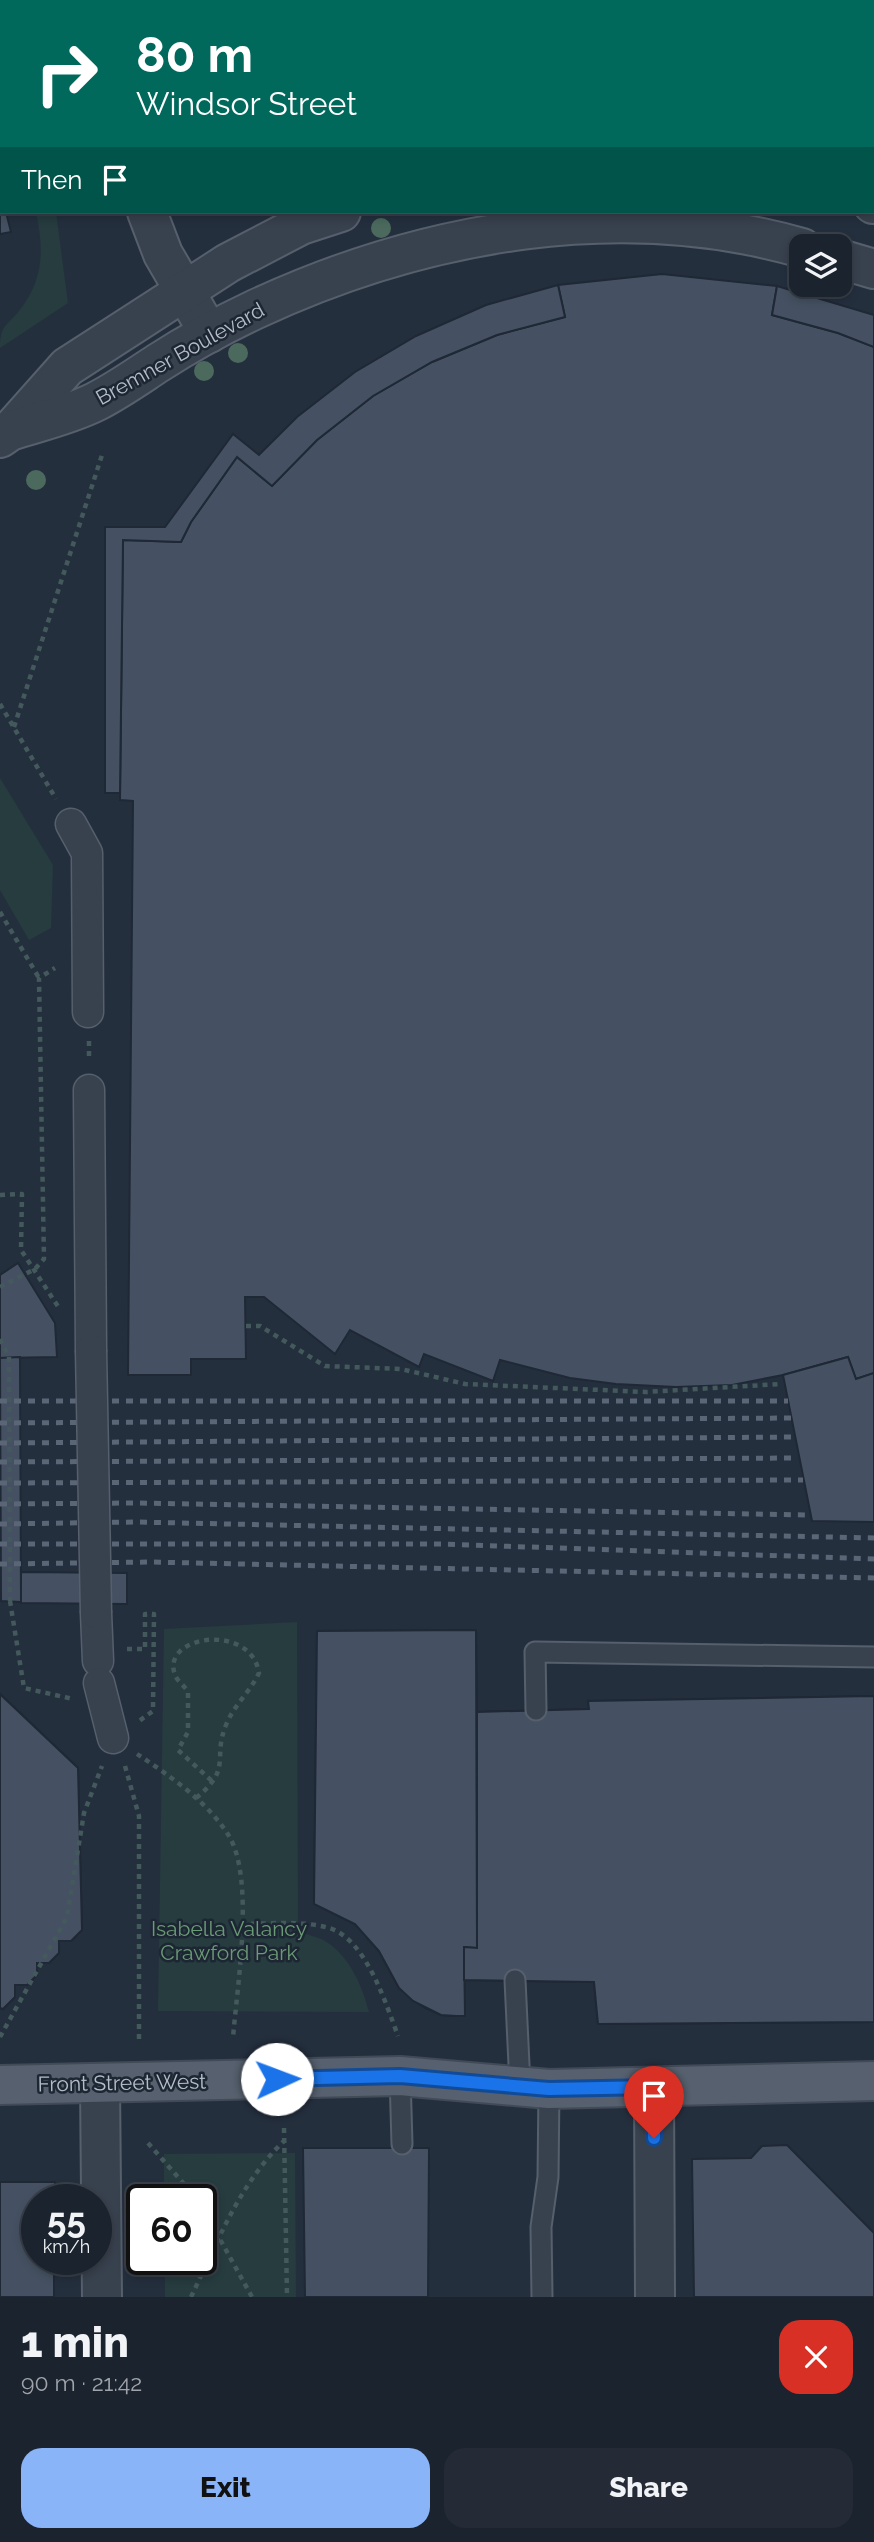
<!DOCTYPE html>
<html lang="en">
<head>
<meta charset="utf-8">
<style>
	body { margin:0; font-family:Raleway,sans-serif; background:#242b36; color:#f1f3f6; height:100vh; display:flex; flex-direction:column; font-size:26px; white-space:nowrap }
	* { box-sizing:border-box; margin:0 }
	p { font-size:23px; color:#a0a4aa }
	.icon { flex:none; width:38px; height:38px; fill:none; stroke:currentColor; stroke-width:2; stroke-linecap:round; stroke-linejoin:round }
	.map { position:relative; height:2297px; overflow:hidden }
	.side { display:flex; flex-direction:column; background:#1b232e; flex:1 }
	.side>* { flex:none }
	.top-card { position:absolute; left:0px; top:0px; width:875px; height:214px; box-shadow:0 4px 10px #0003,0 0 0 2px #39404a; background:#00695c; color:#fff; overflow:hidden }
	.tools { position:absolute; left:789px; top:234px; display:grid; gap:14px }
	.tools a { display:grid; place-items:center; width:63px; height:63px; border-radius:14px; background:#1b232e; box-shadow:0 4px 10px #0003,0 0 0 2px #39404a; font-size:35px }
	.speed { position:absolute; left:21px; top:2184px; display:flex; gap:14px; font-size:35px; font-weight:700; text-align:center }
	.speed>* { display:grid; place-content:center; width:91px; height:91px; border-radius:50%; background:#1b232e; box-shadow:0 4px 10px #0003,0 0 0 2px #39404a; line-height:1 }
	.speed small { font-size:18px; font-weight:400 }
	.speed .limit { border:4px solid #111; border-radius:10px; background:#fff; color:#111 }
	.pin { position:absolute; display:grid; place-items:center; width:60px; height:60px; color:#fff; margin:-72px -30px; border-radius:50% 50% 50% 0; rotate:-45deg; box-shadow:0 0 7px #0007 }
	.pin .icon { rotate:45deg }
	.me { position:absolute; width:77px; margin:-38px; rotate:88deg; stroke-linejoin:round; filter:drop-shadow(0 0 5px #0008) }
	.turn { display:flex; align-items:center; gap:24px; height:147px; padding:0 21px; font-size:32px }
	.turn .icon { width:91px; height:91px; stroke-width:2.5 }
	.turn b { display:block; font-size:49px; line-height:60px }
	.then { display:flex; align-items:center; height:66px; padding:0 21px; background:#0003; gap:14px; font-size:26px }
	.round { display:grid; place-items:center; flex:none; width:74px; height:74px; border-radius:21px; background:#242b36 }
	.overview { display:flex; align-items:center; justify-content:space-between; height:119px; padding:0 21px }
	h1 { font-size:42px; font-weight:800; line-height:52px }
	.primary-button { display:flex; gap:14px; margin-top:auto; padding:14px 21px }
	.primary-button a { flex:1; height:80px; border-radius:21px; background:#8ab4f8; color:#111; font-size:28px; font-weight:800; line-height:80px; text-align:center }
	.primary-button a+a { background:#242b36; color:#f1f3f6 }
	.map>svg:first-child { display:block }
	.green { fill:#263c3f }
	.building { fill:#455162; stroke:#1f2835; stroke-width:2 }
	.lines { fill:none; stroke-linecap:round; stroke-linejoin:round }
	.service-casing { stroke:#565f6c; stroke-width:23 }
	.pedestrian-casing { stroke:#565f6c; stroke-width:33 }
	.minor-casing { stroke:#565f6c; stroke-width:42 }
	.tertiary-casing { stroke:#565f6c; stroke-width:42 }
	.primary-casing { stroke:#414a57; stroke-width:42 }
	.path { stroke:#44595c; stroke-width:4.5; stroke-dasharray:5 5; stroke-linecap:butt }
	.service { stroke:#38414e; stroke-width:19 }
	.pedestrian { stroke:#38414e; stroke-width:30 }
	.minor { stroke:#38414e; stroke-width:38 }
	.tertiary { stroke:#38414e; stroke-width:38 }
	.primary { stroke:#56606e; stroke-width:38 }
	.rail { stroke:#5a6575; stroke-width:5; stroke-dasharray:7 7; stroke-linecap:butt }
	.pedestrian-bridge-casing { stroke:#565f6c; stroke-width:33; stroke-linecap:butt }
	.path-bridge { stroke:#44595c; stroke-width:4.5; stroke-dasharray:5 5; stroke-linecap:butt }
	.pedestrian-bridge { stroke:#38414e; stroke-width:30 }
	.tree { fill:#4b6a5d }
	.route-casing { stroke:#114b97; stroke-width:18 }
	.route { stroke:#1a73e8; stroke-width:12 }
	.labels { text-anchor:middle; stroke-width:5; stroke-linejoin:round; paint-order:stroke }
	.street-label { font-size:21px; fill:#b4bcc9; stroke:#1d2633 }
	.park-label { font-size:21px; fill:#6b9a76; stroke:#1d2633 }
</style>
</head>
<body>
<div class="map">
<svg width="874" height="2297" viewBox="0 0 874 2297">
	<rect width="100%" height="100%" fill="#242f3e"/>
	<g class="green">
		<path d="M 36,212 L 56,212 L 68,303 L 0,348 C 0,325 6,327 19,311 C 44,280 44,249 36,212 Z"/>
		<polygon points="0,778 53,865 51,928 29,940 0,890"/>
		<path d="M 297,1622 L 298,1931 C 306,1935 317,1936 325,1941 C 350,1956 362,1986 369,2012 L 158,2011 L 164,1629 Z"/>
		<polygon points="295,2153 296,2297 165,2297 165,2259 201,2259 201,2200 164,2200 164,2154"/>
	</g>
	<g class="building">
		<polygon points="0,191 2,212 6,212 11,232 0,234"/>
		<polygon points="662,274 777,286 772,315 838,333 874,347 874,1373 856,1379 848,1357 783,1375 732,1385 676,1387 616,1384 570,1378 500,1360 493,1381 424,1354 419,1367 350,1330 335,1354 264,1297 245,1297 246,1359 191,1359 191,1375 128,1375 133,801 120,800 123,540 181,542 191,522 237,457 272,486 317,440 373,396 432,362 497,335 565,317 558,285"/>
		<polygon points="558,285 565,317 497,335 432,362 373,396 317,440 272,486 237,457 191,522 181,542 123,540 120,793 105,793 105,527 165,527 233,434 259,455 297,417 355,372 416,336 486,305"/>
		<polygon points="777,286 874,315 874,347 838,333 772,315"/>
		<polygon points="18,1263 55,1323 57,1357 0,1358 0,1275"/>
		<polygon points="20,1357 21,1602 1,1601 0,1358"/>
		<polygon points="848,1357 856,1379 874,1373 874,1522 812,1521 783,1375"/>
		<polygon points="21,1572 127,1573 127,1604 21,1603"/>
		<polygon points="476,1630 477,1712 589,1709 588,1701 874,1696 874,2022 598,2024 594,1982 464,1980 465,2016 456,2016 441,2015 425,2008 399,1988 379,1951 355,1924 314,1904 317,1631"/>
		<polygon points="476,1630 477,1948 464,1947 465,2016 456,2016 441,2015 413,2001 399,1988 379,1951 355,1924 314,1904 317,1631"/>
		<polygon points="0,1694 78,1768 82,1930 71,1941 59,1941 59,1953 49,1963 37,1963 37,1975 27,1985 15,1985 15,1997 3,2009 0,2008"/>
		<polygon points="0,1694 78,1768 82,1930 71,1941 59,1941 59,1953 49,1963 37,1963 37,1975 27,1985 15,1985 15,1997 3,2009 0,2008"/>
		<polygon points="874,1696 874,2022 598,2024 594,1982 464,1980 464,1947 477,1948 477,1712 589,1709 588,1701"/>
		<polygon points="787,2145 874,2233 874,2297 694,2297 692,2159 751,2158 762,2146"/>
		<polygon points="303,2148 429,2148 428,2297 305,2297"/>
		<polygon points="0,2182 55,2182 55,2200 37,2200 37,2259 54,2259 54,2297 0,2297"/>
	</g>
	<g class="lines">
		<defs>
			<g id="service">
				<polyline points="618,0 622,2"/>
				<polyline points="515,2 519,0"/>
				<polyline points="536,1710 535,1652 874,1657"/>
				<polyline points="515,1980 520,2086"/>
				<polyline points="400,2076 402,2144"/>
				<polyline points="542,2297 541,2227 548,2177 549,2089"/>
			</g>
			<g id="pedestrian">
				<polyline points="71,824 87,853 88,1012"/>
				<polyline points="89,1090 91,1350"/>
				<polyline points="96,1613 98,1661"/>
				<polyline points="99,1683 113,1738"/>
			</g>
			<g id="minor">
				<polyline points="98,0 99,2"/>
				<polyline points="147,212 163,254 209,333"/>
				<polyline points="654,2087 655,2297"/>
			</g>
			<g id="tertiary">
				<polyline points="873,204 874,204"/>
				<polyline points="840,259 874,269"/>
				<polyline points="11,430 67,367 228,263 301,225 341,212"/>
				<path d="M 0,438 L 10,431 C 38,422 69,415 95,402 C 117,391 138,376 158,363 C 189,343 222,325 256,309 C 424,231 620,196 802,248"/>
				<polyline points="100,2085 102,2297"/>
			</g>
			<polyline id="primary" points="0,2085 400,2076 549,2089 874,2081"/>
		</defs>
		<use href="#service" class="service-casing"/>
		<use href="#pedestrian" class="pedestrian-casing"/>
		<use href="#minor" class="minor-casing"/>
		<use href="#tertiary" class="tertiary-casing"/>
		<use href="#primary" class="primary-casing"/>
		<g class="path">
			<polyline points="0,704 56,799"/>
			<polyline points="14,727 102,455"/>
			<polyline points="0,912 39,978"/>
			<polyline points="89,1041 89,1060"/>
			<polyline points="0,1195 22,1194 21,1250 59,1308"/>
			<polyline points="0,1287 35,1269 44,1259 39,978 55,968"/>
			<polyline points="246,1326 260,1326 325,1366 401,1369 465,1384 646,1392 781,1384"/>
			<polyline points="0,1339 9,1357"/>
			<polyline points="10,1601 24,1688 73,1699"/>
			<polyline points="127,1649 145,1649 145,1614 154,1614 153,1711 139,1721"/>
			<path d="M 137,1754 C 170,1776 208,1802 229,1836 C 255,1880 237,1986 233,2038"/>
			<polyline points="125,1766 139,1816 139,2039"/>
			<path d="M 196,1798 C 233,1768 212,1759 226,1725 C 234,1705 250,1692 259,1673 C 251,1622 160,1635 175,1675 C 177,1681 185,1686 188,1692 L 188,1732 L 178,1750 L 213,1782"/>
			<path d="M 241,1924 C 269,1924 302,1920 329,1928 C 366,1939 386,2004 398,2036"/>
			<polyline points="0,2037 67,1917 84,1813 102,1766"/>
			<polyline points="284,2128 287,2297"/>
			<polyline points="148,2143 198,2200"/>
			<polyline points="201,2205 252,2297"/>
			<path d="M 191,2297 C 218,2241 239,2184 285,2140"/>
		</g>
		<use href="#service" class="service"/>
		<use href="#pedestrian" class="pedestrian"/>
		<use href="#minor" class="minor"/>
		<use href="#tertiary" class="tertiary"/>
		<use href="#primary" class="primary"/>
		<g class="rail">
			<polyline points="0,1401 788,1401"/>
			<polyline points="0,1423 791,1418"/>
			<polyline points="0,1443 795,1437"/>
			<polyline points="0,1462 798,1458"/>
			<polyline points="0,1483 803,1480"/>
			<polyline points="0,1504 134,1503 810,1515"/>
			<polyline points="0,1524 136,1522 874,1538"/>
			<polyline points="0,1544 442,1544 874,1559"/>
			<polyline points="0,1564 151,1562 874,1578"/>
		</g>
		<defs>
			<polyline id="pedestrian-bridge" points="91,1350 96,1613"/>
		</defs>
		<use href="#pedestrian-bridge" class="pedestrian-bridge-casing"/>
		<polyline class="path-bridge" points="9,1357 10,1601"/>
		<use href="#pedestrian-bridge" class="pedestrian-bridge"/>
	</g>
	<g class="tree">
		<circle cx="381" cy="228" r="10"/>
		<circle cx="238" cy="353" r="10"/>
		<circle cx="204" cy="371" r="10"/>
		<circle cx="36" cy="480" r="10"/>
	</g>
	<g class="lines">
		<defs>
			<polyline id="route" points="277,2079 400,2076 549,2089 654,2087 654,2138"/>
		</defs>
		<use href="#route" class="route-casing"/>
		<use href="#route" class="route"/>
	</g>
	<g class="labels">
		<g class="street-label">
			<text transform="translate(180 354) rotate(-29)" y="7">Bremner Boulevard</text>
			<text transform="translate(122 2083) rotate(-1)" y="7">Front Street West</text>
		</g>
		<g class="park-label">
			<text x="229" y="1936">Isabella Valancy<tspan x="229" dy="24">Crawford Park</tspan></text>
		</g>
	</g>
</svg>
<div class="tools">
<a><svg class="icon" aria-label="layers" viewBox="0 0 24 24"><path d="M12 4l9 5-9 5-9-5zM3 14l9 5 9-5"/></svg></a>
</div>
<div class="speed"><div>55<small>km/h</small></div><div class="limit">60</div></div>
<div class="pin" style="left:654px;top:2138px;background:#d93025"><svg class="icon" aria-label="arrive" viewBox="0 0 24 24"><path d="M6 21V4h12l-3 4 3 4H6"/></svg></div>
<svg class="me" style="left:277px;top:2079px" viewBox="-20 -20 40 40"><circle r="19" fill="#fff"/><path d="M0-13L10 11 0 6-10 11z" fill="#1a73e8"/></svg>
<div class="top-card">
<div class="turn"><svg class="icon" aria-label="right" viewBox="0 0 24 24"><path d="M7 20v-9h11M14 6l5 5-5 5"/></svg><div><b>80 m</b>Windsor Street</div></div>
<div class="then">Then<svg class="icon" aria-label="arrive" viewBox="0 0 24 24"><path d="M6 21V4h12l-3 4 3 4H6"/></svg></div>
</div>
</div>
<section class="side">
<div class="overview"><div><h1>1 min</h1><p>90 m · 21:42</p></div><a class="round" style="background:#d93025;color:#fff"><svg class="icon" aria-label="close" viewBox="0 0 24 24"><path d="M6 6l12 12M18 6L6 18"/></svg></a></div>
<div class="primary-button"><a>Exit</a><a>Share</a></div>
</section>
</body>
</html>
